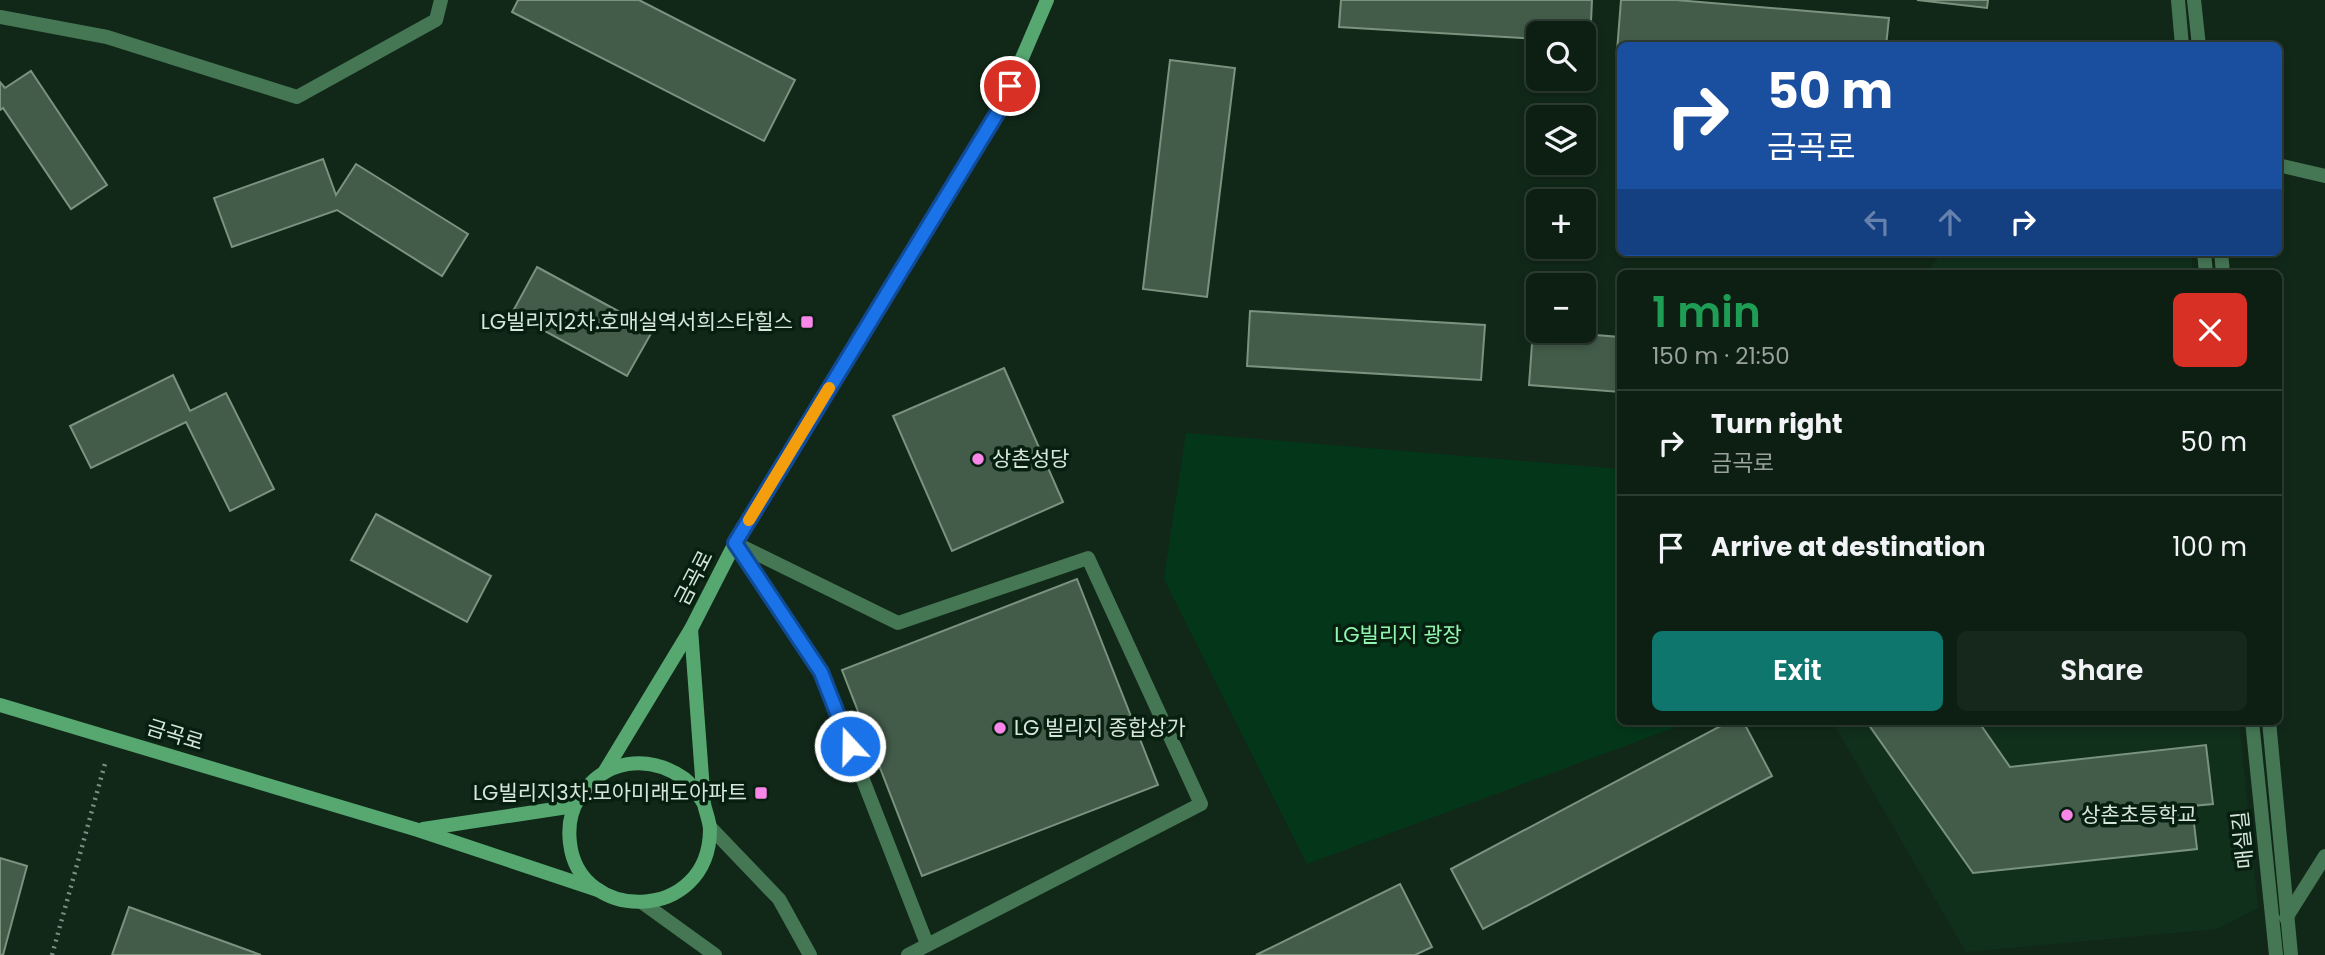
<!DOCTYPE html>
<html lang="en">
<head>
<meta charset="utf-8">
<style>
	body { margin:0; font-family:Poppins,"Noto Sans KR",sans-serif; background:#16271b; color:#f1f3f6; height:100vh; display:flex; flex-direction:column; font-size:26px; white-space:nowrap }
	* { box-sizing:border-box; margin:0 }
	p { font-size:23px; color:#9aa29f }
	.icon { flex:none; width:38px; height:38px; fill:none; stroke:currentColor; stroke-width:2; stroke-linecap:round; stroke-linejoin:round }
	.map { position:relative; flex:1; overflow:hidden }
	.side { position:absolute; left:1617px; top:270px; width:665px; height:455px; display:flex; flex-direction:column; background:#0d1e12; border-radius:10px; box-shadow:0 4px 10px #0003,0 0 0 2px #2d3c32 }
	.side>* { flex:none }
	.guide { position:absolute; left:1617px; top:42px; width:665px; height:214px; border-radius:10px; box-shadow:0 4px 10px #0003,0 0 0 2px #2d3c32; background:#1a4fa0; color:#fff; overflow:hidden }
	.tools { position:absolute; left:1526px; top:21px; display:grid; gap:14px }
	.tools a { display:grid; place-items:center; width:70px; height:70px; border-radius:10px; background:#0d1e12; box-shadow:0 4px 10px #0003,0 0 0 2px #2d3c32; font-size:35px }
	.pin { position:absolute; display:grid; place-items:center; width:60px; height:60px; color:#fff; margin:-30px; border:4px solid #fff; border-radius:50%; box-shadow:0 2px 7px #0007 }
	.me { position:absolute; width:77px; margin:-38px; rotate:339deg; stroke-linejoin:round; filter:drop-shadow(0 0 5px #0008) }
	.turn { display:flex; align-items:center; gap:24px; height:147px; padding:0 35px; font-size:32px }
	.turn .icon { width:91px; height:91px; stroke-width:2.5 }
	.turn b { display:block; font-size:49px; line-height:60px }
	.lanes { display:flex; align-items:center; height:66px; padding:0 35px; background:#0003; justify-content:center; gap:35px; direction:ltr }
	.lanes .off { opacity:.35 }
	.round { display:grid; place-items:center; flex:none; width:74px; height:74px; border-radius:10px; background:#16271b }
	.summary { display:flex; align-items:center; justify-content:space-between; height:119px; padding:0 35px }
	h1 { font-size:42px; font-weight:600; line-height:52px; color:#1e9e55 }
	.cta { display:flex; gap:14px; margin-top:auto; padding:14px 35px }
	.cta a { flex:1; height:80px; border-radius:10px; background:#0f766e; color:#fff; font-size:28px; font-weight:600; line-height:80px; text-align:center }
	.cta a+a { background:#16271b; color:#f1f3f6 }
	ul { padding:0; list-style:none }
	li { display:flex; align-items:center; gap:21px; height:105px; padding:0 35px; border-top:2px solid #2d3c32 }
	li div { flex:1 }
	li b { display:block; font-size:26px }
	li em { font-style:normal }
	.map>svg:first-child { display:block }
	.built { fill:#11301c }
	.green { fill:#04371a }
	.building { fill:#435c4a; stroke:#79937f; stroke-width:2 }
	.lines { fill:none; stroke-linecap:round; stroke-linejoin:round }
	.path { stroke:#7c8e81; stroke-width:4.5; stroke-dasharray:2 5; stroke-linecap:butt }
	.lane { stroke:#467755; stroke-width:14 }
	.street { stroke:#467755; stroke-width:14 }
	.secondary { stroke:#56a770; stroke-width:14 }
	.route-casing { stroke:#114b97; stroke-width:18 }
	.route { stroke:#1a73e8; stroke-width:12 }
	.slow { stroke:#f59e0b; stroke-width:12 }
	.poi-dot { fill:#f987e9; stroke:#071f0f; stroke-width:2.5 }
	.labels { text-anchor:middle; stroke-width:7; stroke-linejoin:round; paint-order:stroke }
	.poi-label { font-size:21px; fill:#d7e5da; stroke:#071f0f; text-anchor:start }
	.street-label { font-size:21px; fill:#d7e5da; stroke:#071f0f }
	.park-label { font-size:21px; fill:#91f7b0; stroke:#071f0f }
</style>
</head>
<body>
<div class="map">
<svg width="2325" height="955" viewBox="0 0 2325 955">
	<rect width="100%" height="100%" fill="#112818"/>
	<g class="built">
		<polygon points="1942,252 2191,252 2193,273 1927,273"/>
		<polygon points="1832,721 2239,721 2258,908 2217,929 1966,952"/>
	</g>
	<polygon class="green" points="1186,433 1620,469 1620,721 1692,721 1307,864 1164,579"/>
	<g class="building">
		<polygon points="518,0 639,0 795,80 764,141 512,12"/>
		<polygon points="1341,0 1592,0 1590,43 1584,42 1584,33 1538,33 1538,39 1339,27"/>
		<polygon points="1621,0 1676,0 1889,18 1886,46 1620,46 1620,51 1617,51"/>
		<polygon points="1917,0 1988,0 1987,8"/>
		<polygon points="1170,60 1235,68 1207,297 1143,289"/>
		<polygon points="31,71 107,185 71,209 3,108 0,110 0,82 5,88"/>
		<polygon points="323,159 336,195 356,164 468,234 442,276 337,210 232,247 214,198"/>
		<polygon points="537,267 653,330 627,376 512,313"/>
		<polygon points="1250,311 1485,325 1481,380 1247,366"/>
		<polygon points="1533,330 1620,337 1620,392 1529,385"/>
		<polygon points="1004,368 1063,502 952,551 893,416"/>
		<polygon points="173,375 190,411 226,393 274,489 230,511 186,422 91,468 70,426"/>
		<polygon points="376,514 491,576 467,622 351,560"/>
		<polygon points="1077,579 1158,785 922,876 842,670"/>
		<polygon points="1730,721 1743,721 1772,776 1483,929 1451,869"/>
		<polygon points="1866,721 1978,721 2010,767 2206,745 2213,804 2192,806 2197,849 1973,873"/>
		<polygon points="0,858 27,866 3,955 0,955"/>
		<polygon points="1400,884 1432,947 1415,955 1256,955"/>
		<polygon points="129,907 261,955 112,955"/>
	</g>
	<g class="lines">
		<polyline class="path" points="52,955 106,760"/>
		<g class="lane">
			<polyline points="0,17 107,37 297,97 436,20 441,0"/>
			<polyline points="2278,165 2325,176"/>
			<polyline points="2286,918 2325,856"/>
			<polyline points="908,955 1201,804 1088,558 898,623 735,543 821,672 927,944"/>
		</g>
		<g class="street">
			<polyline points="2178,0 2182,46"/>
			<polyline points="2194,0 2199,46"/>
			<polyline points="2204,252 2206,273"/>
			<polyline points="2221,252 2223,273"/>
			<polyline points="2252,721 2276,955"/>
			<polyline points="2269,721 2291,955"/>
			<polyline points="710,827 779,899 810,955"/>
			<polyline points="643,903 715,955"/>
		</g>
		<g class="secondary">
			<path d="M 691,629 L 704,804 C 706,813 710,822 710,830 C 709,923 579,924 570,843 C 568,827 570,812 579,798 C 604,759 648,753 685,779 C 693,785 699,796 704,804"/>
			<polyline points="0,705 418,830 598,890"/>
			<polyline points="605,771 691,629 735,543 1001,107 1047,0"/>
			<polyline points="423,829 574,806"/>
		</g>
	</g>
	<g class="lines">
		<defs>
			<polyline id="route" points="850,746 821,672 735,543 1001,107 1010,86"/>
		</defs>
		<use href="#route" class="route-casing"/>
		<use href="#route" class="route"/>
		<polyline class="slow" points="749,520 829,388"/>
	</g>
	<g class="poi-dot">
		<rect x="800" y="315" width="14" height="14" rx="3.5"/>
		<circle cx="978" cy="459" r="7"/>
		<circle cx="1000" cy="728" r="7"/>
		<rect x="754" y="786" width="14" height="14" rx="3.5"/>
		<circle cx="2067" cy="815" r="7"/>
	</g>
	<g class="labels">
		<g class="poi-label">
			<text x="793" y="329" text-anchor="end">LG빌리지2차.호매실역서희스타힐스</text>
			<text x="992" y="466">상촌성당</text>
			<text x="1014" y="735">LG 빌리지 종합상가</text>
			<text x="747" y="800" text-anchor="end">LG빌리지3차.모아미래도아파트</text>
			<text x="2081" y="822">상촌초등학교</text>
		</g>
		<g class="street-label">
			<text transform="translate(694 578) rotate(-63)" y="7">금곡로</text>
			<text transform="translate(175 735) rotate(17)" y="7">금곡로</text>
			<text transform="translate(2243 840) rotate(-96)" y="7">매실길</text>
		</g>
		<g class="park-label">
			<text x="1398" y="642">LG빌리지 광장</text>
		</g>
	</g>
</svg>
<div class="tools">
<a><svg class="icon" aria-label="search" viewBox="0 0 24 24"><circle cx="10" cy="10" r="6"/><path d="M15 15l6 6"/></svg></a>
<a><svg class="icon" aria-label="layers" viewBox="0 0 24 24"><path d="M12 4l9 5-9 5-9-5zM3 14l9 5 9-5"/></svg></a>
<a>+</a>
<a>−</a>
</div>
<div class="pin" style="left:1010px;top:86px;background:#d93025"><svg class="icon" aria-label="arrive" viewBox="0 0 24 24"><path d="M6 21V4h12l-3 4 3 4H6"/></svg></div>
<svg class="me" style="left:850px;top:746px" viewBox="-20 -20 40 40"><circle r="17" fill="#1a73e8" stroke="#fff" stroke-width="3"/><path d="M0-11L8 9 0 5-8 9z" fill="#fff"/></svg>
<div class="guide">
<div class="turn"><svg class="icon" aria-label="right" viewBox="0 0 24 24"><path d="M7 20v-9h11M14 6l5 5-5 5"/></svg><div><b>50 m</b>금곡로</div></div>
<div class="lanes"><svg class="icon off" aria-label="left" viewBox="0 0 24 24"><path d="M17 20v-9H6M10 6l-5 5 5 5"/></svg><svg class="icon off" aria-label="ahead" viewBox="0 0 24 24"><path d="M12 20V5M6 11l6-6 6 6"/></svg><svg class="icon" aria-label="right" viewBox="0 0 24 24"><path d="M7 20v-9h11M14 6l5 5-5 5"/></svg></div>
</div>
<section class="side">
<div class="summary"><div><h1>1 min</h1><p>150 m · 21:50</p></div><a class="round" style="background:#d93025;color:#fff"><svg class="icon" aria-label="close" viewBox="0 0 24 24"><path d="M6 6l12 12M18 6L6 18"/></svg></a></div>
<ul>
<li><svg class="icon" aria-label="right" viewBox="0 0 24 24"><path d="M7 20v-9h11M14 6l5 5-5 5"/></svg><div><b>Turn right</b><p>금곡로</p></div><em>50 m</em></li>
<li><svg class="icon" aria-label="arrive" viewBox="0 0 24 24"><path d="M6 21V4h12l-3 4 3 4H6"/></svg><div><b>Arrive at destination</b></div><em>100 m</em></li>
</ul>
<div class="cta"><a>Exit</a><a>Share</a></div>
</section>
</div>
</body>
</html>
